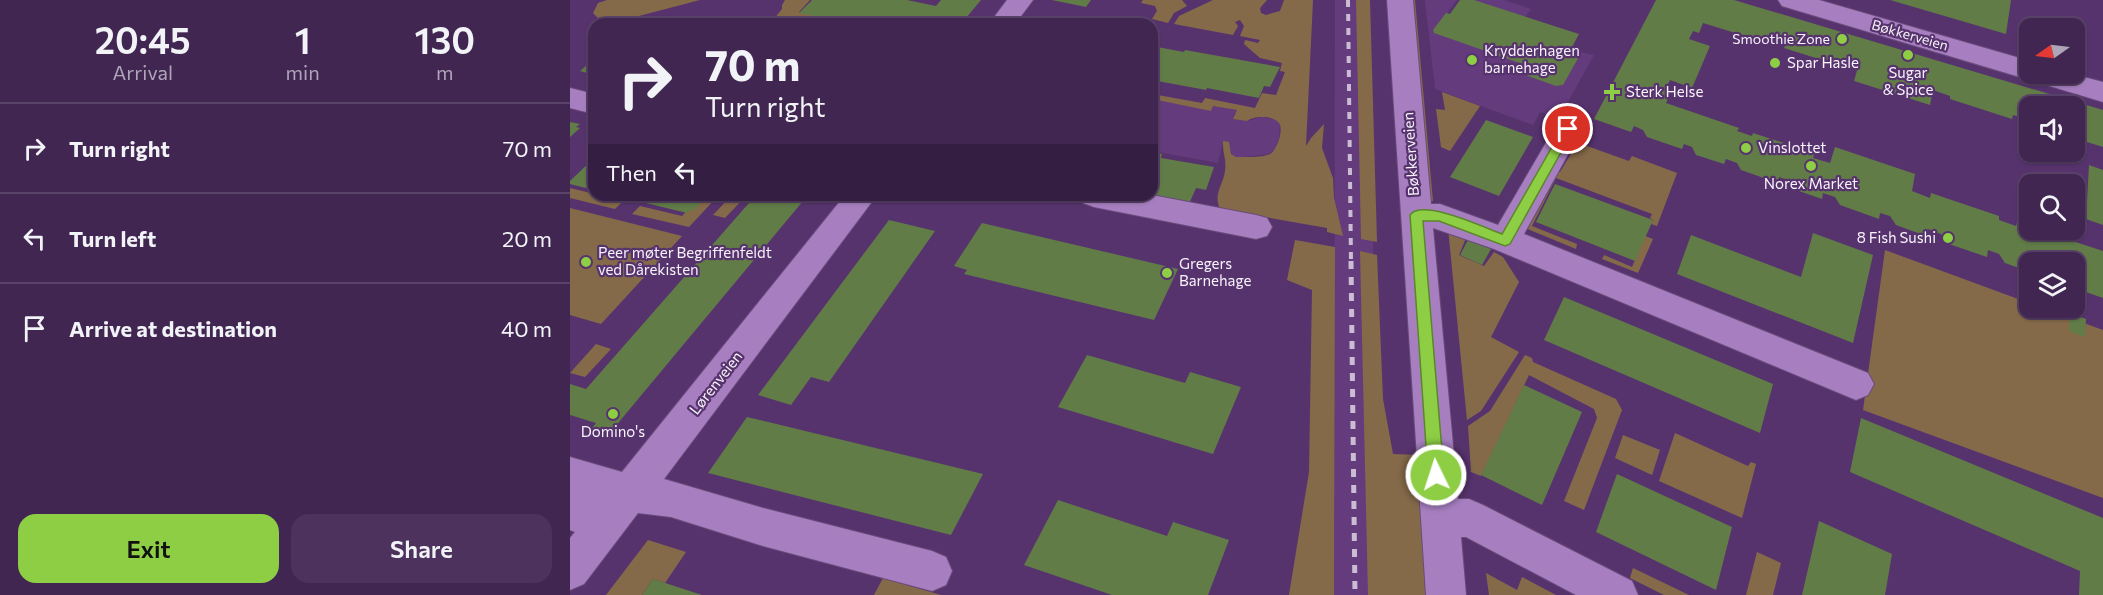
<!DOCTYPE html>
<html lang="en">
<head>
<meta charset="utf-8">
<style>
	body { margin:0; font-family:Commissioner,sans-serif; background:#4c325c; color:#f1f3f6; height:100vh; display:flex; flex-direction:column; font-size:22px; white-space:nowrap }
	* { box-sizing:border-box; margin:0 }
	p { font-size:20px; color:#aea5b8 }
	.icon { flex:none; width:33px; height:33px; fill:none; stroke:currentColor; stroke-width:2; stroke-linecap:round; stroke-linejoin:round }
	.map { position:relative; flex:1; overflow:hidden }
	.sheet { display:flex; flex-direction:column; background:#412652; width:570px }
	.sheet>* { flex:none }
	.top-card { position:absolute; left:18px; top:18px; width:570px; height:183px; border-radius:18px; box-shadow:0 2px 4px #0004,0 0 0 2px #5a4369; background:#412652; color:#f1f3f6; overflow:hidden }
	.needle { width:39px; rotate:256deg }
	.buttons { position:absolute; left:1449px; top:18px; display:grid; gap:12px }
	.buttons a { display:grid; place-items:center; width:66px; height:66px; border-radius:12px; background:#412652; box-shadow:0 2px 4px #0004,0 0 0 2px #5a4369; font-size:30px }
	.pin { position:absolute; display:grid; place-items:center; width:51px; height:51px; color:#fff; margin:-26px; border:3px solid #fff; border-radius:50%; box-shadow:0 2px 6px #0007 }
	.me { position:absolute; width:66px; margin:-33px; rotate:356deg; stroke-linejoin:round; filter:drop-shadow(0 0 4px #0008) }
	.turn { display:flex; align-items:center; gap:21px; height:126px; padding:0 18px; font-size:27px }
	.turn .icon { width:78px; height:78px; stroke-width:2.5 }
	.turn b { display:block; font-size:42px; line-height:51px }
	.then { display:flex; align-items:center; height:57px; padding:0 18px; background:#0003; gap:12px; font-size:22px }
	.eta { display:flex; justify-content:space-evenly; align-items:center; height:102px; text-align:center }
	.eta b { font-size:36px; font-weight:600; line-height:42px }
	.action { display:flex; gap:12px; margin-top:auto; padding:12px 18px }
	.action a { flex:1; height:69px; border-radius:18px; background:#8dce44; color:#111; font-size:24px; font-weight:600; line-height:69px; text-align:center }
	.action a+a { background:#4c325c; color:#f1f3f6 }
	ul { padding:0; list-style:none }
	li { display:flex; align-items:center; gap:18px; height:90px; padding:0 18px; border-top:2px solid #5a4369 }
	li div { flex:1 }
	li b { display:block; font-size:22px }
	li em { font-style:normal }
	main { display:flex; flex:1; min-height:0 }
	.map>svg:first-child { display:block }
	.built { fill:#643b7d }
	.green { fill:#856a4a }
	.building { fill:#617c47 }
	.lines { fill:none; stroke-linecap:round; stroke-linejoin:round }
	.minor-casing { stroke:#694c7a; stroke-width:2 }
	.minor { fill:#a77fc1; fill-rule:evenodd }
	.rail-far1 { stroke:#cabdd3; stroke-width:4; stroke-dasharray:7 7; stroke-linecap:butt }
	.rail { stroke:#cabdd3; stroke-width:5; stroke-dasharray:8 8; stroke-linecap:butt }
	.route { fill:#8dce44; stroke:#5c862c; stroke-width:1.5 }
	.poi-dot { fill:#8dce44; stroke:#57336e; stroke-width:2 }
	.labels { text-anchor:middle; stroke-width:4.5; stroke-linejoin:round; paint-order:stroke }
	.far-street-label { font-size:14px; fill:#f7f3fa; stroke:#57336e }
	.far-poi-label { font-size:14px; fill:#f7f3fa; stroke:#57336e; text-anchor:end }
	.poi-label { font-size:15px; fill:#f7f3fa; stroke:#57336e; text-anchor:start }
	.street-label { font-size:15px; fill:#f7f3fa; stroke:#57336e }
</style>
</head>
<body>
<main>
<section class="sheet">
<div class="eta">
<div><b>20:45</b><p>Arrival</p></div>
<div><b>1</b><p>min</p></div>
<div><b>130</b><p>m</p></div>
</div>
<ul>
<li><svg class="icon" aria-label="right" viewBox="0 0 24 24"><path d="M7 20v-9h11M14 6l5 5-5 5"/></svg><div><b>Turn right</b></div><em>70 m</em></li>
<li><svg class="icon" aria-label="left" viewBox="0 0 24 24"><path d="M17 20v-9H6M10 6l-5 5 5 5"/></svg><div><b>Turn left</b></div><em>20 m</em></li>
<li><svg class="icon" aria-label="arrive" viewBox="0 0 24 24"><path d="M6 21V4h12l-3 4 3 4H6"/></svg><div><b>Arrive at destination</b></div><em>40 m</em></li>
</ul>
<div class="action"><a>Exit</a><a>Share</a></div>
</section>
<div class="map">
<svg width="1533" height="595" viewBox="0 0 1533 595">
	<rect width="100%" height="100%" fill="#57336e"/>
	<g class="built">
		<polygon points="765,0 796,0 813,595 764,595"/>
		<polygon points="855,0 887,0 863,32 959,66 955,74 990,86 1010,52 1024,55 989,118 970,112 963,125 865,89"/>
		<polygon points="901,0 934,0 961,9 955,18"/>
		<polygon points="582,99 641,110 643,106 667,110 663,119 677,121 693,117 706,120 710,124 709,138 705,149 699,154 673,157 666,157 661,154 653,141 648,163 582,151"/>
	</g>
	<g class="green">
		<polygon points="37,0 130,0 46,22 46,19 28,18 23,13 28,3"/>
		<polygon points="215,0 240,0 229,12 287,24 200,24 212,9 212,5"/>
		<polygon points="573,0 612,0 617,6 604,13 598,23 582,19 587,11 585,6 571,3"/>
		<path d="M 643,0 L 697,0 L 690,8 L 691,13 L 696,15 L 710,11 L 714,0 L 743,0 L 736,146 L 741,138 L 754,124 L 752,148 L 763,178 L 764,198 L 773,236 L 757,232 L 757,228 L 650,209 C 643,193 653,186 655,171 C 657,161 652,151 653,141 L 659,142 L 661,154 L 666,157 C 675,157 691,158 700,154 C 707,150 714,130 709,123 C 703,115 684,116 677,121 L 663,119 L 667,110 L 643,106 L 641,111 L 582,99 L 582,94 L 632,103 L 635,98 L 685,108 L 692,93 L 706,95 L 715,72 L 710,71 L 712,63 L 690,58 L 674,44 L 675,40 L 688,43 L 690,40 L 670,36 L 674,26 L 670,20 L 665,22 L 668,26 L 663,35 L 604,24 L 609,16 Z"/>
		<polygon points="786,0 800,0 807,242 791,239"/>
		<polygon points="841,0 845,0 863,201 858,201"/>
		<polygon points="872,92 910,106 880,151 871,147 866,109 875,110"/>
		<polygon points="1017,146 1059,161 1062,156 1107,173 1087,226 1081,224 1083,220 1080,218 1082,214 986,178 962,226 1007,244 1006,249 953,227 984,170 990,172 1004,149"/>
		<polygon points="0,188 53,201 45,209 0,198"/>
		<polygon points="132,195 146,198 119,227 62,214 70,206 112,216"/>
		<polygon points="162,195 176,196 155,218 143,215"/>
		<polygon points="0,208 112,236 31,324 0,315"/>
		<polygon points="878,228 896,238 889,255 914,266 924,252 933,257 949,282 921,337 949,352 911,411 897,420"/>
		<polygon points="1075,236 1083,239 1068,273 1032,259 1034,255 1062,267"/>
		<polygon points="725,240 765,247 764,595 719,595 739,472 742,290 717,280"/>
		<polygon points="1315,250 1459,303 1460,308 1472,308 1533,330 1533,498 1293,410"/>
		<polygon points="790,251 807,255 813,399 823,454 849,455 857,595 798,595"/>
		<polygon points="26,344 41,349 15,377 0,373"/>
		<polygon points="955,355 962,358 963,362 1046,399 1052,410 1014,510 994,501 1027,418 1024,409 959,375 911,476 901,472 898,426 920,411"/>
		<polygon points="1105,433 1178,466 1181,462 1186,464 1172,518 1089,481"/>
		<polygon points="1053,435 1090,450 1082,475 1045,458"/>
		<polygon points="78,540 116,552 95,583 83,579 72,595 36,595"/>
		<polygon points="1187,552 1211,563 1203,595 1176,595"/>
		<polygon points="1063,568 1119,595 1094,595 1060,578"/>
		<polygon points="916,573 947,590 952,577 986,595 919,595"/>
		<polygon points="313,578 371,595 304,595"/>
	</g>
	<g class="building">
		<polygon points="242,0 337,0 366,6 371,0 411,0 391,24 285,24 229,13"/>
		<polygon points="482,0 521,0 516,7"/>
		<polygon points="890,0 904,0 1009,34 1001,49 1007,50 1010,55 993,85 986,86 958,76 956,73 958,66 864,33 863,30 876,13 880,14"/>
		<polygon points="1086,0 1164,0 1533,110 1533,147 1504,138 1504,106 1460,106 1460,120 1443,115 1442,119 1380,99 1380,96 1363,90 1360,105 1284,81 1288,67 1272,62 1271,66 1214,48 1215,45 1202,41 1201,44 1133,23 1129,33 1123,31 1119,39 1140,46 1122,88 1100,80 1095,90 1101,92 1096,103 1169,128 1167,131 1182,136 1183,133 1245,153 1243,158 1260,163 1265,147 1345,174 1342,191 1360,198 1361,193 1429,216 1429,220 1446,226 1447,222 1460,226 1460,230 1469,230 1533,251 1533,298 1504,288 1504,262 1460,262 1460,272 1435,263 1429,254 1418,250 1417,257 1376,243 1371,234 1358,229 1356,236 1326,225 1320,216 1310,213 1309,219 1270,205 1265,197 1253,193 1252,199 1223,189 1218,180 1209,177 1208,183 1171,170 1167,163 1156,159 1154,164 1126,155 1122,147 1114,144 1112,149 1077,137 1073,130 1064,126 1061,132 1024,119"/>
		<polygon points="1320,0 1441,0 1436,34"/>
		<polygon points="582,46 614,52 615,50 710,67 700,87 694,86 689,98 637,88 636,90 582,80"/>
		<polygon points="24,59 24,75 10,71"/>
		<polygon points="916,120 963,137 929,196 880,177"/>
		<polygon points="0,122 10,124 6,127 10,128 0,137"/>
		<polygon points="582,152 592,154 591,158 644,167 636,190 626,188 619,204 575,195 582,195"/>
		<polygon points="24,158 24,190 0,184 0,181"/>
		<polygon points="1519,165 1533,170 1533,225 1516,219"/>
		<polygon points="985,184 1083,220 1065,261 966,222"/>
		<polygon points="133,195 128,200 132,201 123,211 119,210 117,213 47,196"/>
		<polygon points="186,195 238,195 44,428 40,427 36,432 22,428 26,423 0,415 0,384 16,389"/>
		<polygon points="319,220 365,231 259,382 241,377 221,405 188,395"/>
		<polygon points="412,223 608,269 584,320 394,274 397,270 384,266"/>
		<polygon points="1243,233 1303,255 1283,343 1107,274 1121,235 1231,277"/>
		<polygon points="898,240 921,249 912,265 890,255"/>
		<polygon points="994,297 1203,384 1190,433 974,340"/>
		<polygon points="1500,313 1516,319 1515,337 1499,331"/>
		<polygon points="517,355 615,383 620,372 671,387 643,454 488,407"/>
		<polygon points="954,385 1012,412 972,505 911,475"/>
		<polygon points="177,417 413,474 381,535 138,473"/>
		<polygon points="1291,418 1533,518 1533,595 1509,595 1510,571 1280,472"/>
		<polygon points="1047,474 1162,527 1146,590 1026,532"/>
		<polygon points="488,500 597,536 603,522 659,540 638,595 542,595 454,565"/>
		<polygon points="1249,521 1322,554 1315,595 1232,595"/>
		<polygon points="83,579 132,595 72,595"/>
	</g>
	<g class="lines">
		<defs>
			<g id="minor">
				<polygon points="437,0 463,0 445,24 419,24"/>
				<polygon points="817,0 843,0 861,204 870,204 928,225 988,122 998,119 1008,122 1012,129 954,234 1298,373 1304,384 1298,395 1286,400 924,249 863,228 888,499 899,499 913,505 1062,581 1068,595 1006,595 896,537 891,537 896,595 856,595"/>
				<polygon points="1208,0 1249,0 1460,61 1460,74 1502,74 1533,82 1533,102 1212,6"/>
				<polygon points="0,88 24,94 24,114 0,108"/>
				<polygon points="275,195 307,195 94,479 193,508 362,551 376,557 382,571 376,585 362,591 193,546 101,517 68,513 14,584 0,590 0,538 5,532 0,530 0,457 52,472"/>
				<polygon points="509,195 582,195 686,215 697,218 702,227 697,236 686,239 524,207 513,203"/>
			</g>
		</defs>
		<use href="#minor" class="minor-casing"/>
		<use href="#minor" class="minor"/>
		<polyline class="rail-far1" points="778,0 781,262"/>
		<polyline class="rail" points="781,261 785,595"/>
	</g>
	<path class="route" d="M 998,124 L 1004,129 L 940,244 L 935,246 L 869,221 L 853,221 L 874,475 L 871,480 L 866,482 L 860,480 L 858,475 L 840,215 C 852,198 915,228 932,234 L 994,126 Z"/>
	<g class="poi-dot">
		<circle cx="1272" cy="39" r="6"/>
		<circle cx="1338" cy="55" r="6"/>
		<circle cx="902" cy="60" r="6"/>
		<circle cx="1205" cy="63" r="6"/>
		<path d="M1039 83h6v6h6v6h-6v6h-6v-6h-6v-6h6z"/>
		<circle cx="1176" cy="148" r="6"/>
		<circle cx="1241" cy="166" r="6"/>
		<circle cx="1378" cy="238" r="6"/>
		<circle cx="16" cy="262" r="6"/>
		<circle cx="597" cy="273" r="6"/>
		<circle cx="43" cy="414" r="6"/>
	</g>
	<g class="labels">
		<g class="far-street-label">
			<text transform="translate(1340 35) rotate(16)" y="5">Bøkkerveien</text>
		</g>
		<g class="far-poi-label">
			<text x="1260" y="44">Smoothie Zone</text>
		</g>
		<g class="poi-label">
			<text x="914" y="56">Krydderhagen<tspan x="914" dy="17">barnehage</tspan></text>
			<text x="1217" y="68">Spar Hasle</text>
			<text x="1338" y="78" text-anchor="middle">Sugar<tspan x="1338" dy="17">&amp; Spice</tspan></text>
			<text x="1056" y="97">Sterk Helse</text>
			<text x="1188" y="153">Vinslottet</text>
			<text x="1241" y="189" text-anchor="middle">Norex Market</text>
			<text x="1366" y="243" text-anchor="end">8 Fish Sushi</text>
			<text x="28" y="258">Peer møter Begriffenfeldt<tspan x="28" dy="17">ved Dårekisten</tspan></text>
			<text x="609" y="269">Gregers<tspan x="609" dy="17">Barnehage</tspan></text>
			<text x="43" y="437" text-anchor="middle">Domino's</text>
		</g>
		<g class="street-label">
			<text transform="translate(841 154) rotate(-94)" y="5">Bøkkerveien</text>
			<text transform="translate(146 383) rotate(-52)" y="5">Lørenveien</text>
		</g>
	</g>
</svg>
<div class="buttons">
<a><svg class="needle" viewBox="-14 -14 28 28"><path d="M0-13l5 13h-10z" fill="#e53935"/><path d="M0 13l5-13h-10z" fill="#aea5b8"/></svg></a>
<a><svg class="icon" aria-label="sound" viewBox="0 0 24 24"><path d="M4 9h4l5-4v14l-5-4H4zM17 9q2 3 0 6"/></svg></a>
<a><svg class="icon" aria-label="search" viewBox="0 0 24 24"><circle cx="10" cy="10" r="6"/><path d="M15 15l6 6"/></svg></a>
<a><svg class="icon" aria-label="layers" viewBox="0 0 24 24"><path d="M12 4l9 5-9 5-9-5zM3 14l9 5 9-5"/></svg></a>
</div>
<div class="pin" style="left:998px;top:129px;background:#d93025"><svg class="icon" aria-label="arrive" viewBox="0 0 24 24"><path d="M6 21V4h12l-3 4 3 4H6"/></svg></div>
<svg class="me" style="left:866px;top:475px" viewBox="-20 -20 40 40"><circle r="17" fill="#8dce44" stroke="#fff" stroke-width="3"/><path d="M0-11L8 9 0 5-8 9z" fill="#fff"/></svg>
<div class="top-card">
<div class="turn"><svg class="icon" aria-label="right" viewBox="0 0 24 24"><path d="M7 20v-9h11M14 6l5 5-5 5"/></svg><div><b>70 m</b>Turn right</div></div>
<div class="then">Then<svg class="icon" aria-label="left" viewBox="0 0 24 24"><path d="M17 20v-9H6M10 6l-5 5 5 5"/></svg></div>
</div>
</div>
</main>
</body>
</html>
